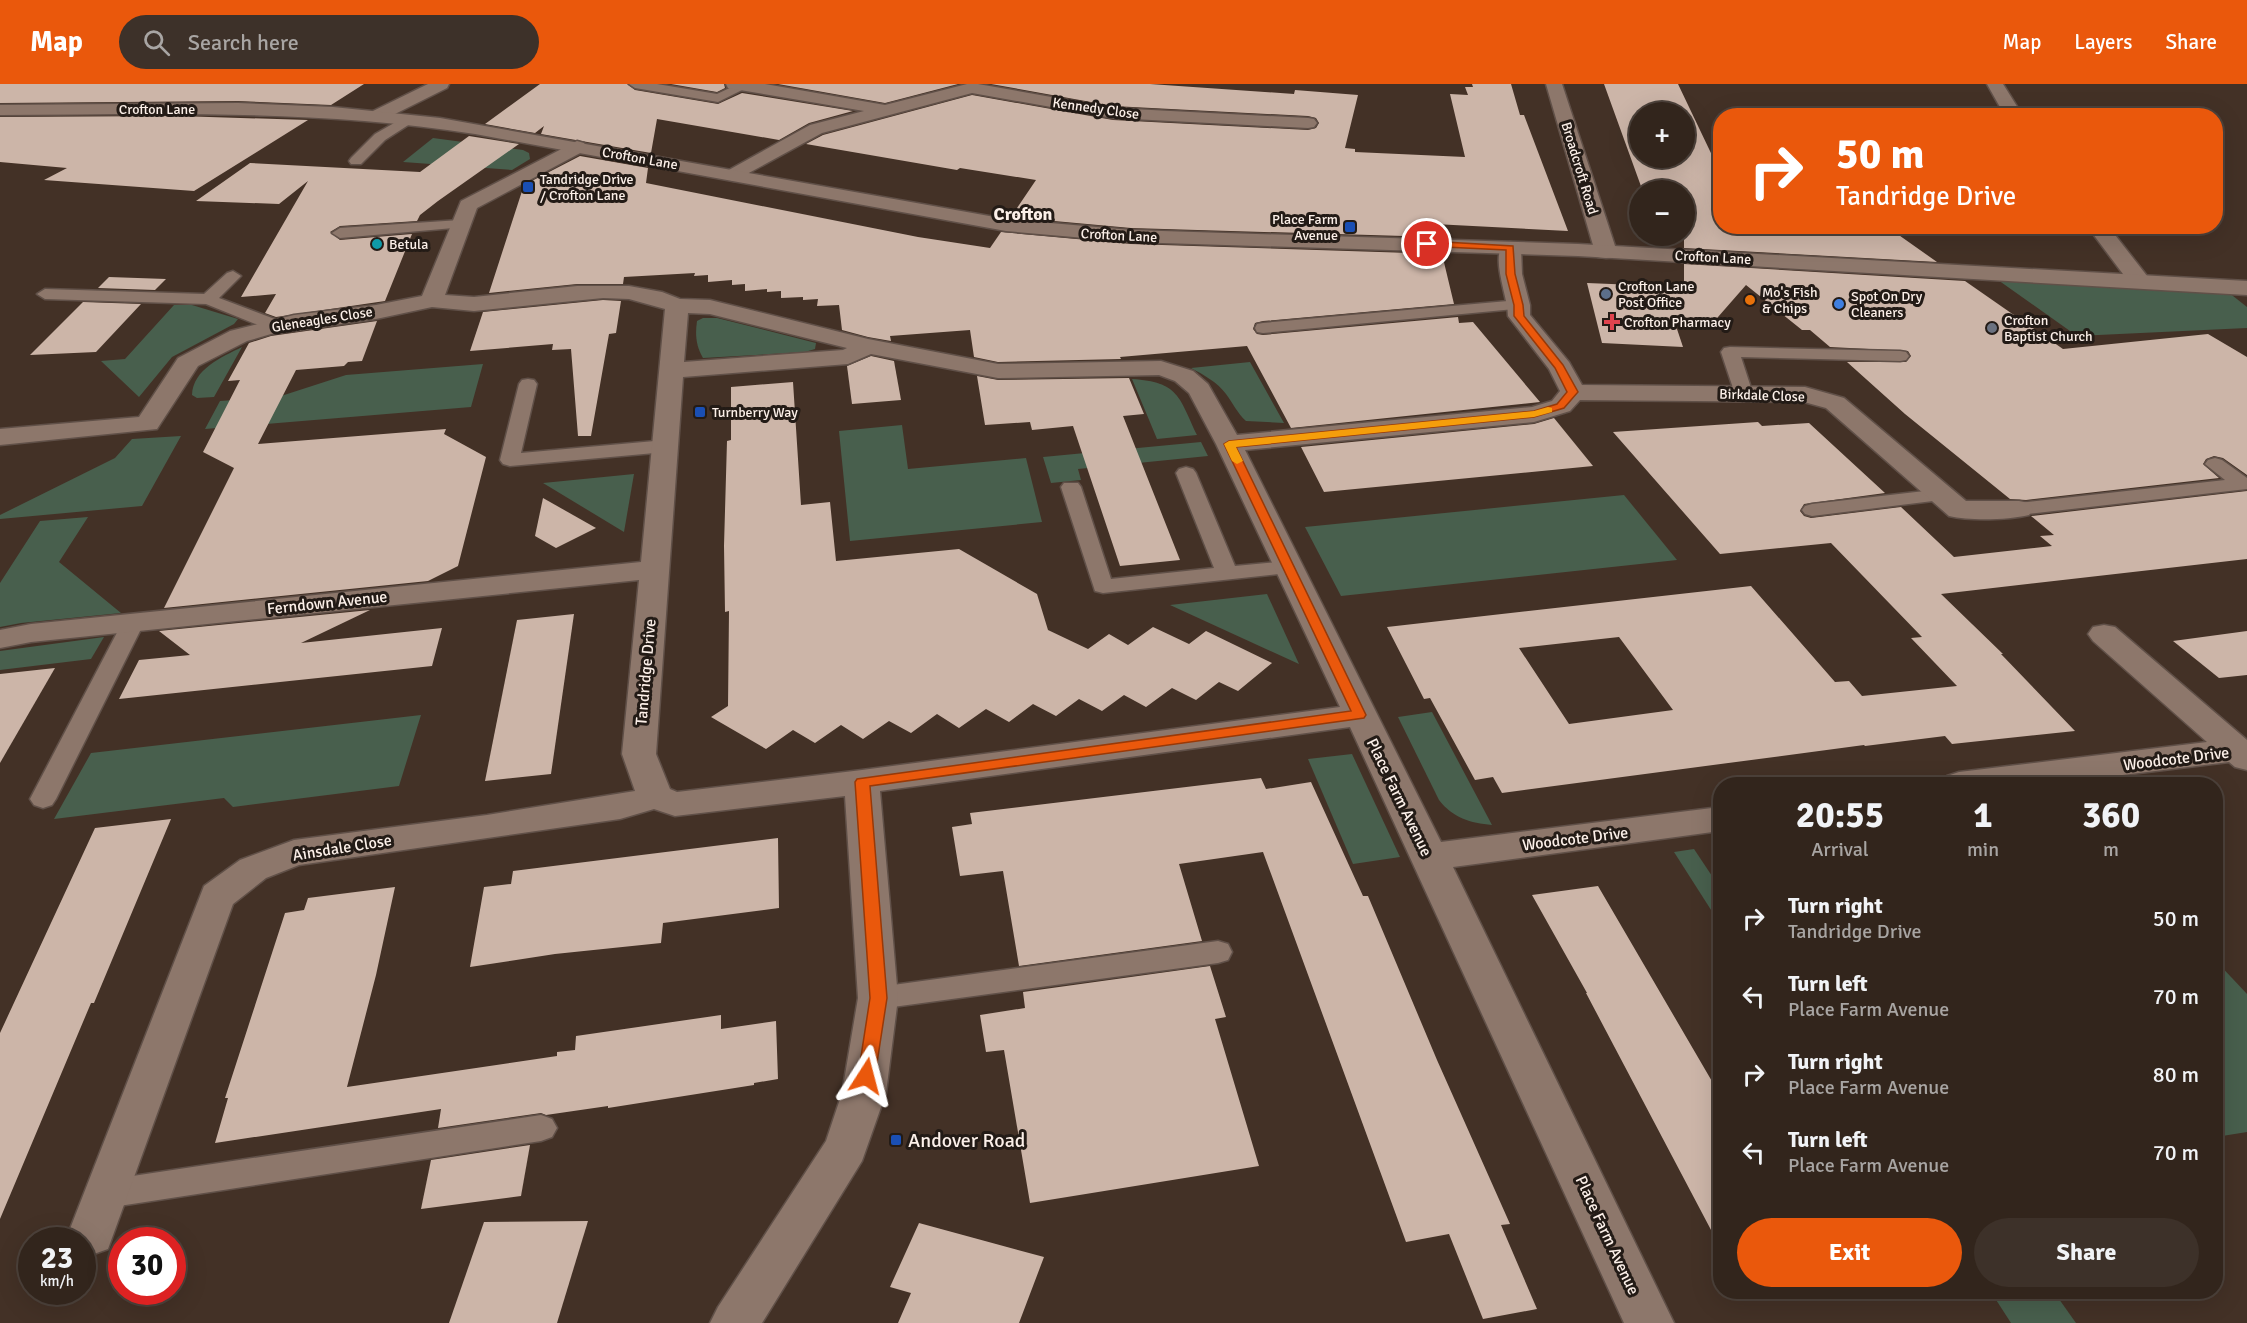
<!DOCTYPE html>
<html lang="en">
<head>
<meta charset="utf-8">
<style>
	body { margin:0; font-family:Signika,sans-serif; background:#3d3129; color:#f1f3f6; height:100vh; display:flex; flex-direction:column; font-size:22px; white-space:nowrap }
	* { box-sizing:border-box; margin:0 }
	p { font-size:20px; color:#a8a5a3 }
	.icon { flex:none; width:33px; height:33px; fill:none; stroke:currentColor; stroke-width:2; stroke-linecap:round; stroke-linejoin:round }
	.map { position:relative; flex:1; overflow:hidden }
	.details { position:absolute; left:1713px; top:693px; width:510px; height:522px; display:flex; flex-direction:column; background:#32251c; border-radius:24px; box-shadow:0 6px 24px #0002,0 0 0 2px #4d423b }
	.details>* { flex:none }
	.hud { position:absolute; left:1713px; top:24px; width:510px; height:126px; border-radius:24px; box-shadow:0 6px 24px #0002,0 0 0 2px #4d423b; background:#ea580c; color:#fff; overflow:hidden }
	.tools { position:absolute; left:1629px; top:18px; display:grid; gap:12px }
	.tools a { display:grid; place-items:center; width:66px; height:66px; border-radius:50%; background:#32251c; box-shadow:0 6px 24px #0002,0 0 0 2px #4d423b; font-size:30px }
	.speed { position:absolute; left:18px; top:1143px; display:flex; gap:12px; font-size:30px; font-weight:700; text-align:center }
	.speed>* { display:grid; place-content:center; width:78px; height:78px; border-radius:50%; background:#32251c; box-shadow:0 6px 24px #0002,0 0 0 2px #4d423b; line-height:1 }
	.speed small { font-size:15px; font-weight:400 }
	.speed .limit { border:9px solid #d22; background:#fff; color:#111 }
	.pin { position:absolute; display:grid; place-items:center; width:51px; height:51px; color:#fff; margin:-26px; border:3px solid #fff; border-radius:50%; box-shadow:0 2px 6px #0007 }
	.me { position:absolute; width:66px; margin:-33px; rotate:9deg; stroke-linejoin:round; filter:drop-shadow(0 0 4px #0008) }
	.turn { display:flex; align-items:center; gap:21px; height:126px; padding:0 24px; font-size:27px }
	.turn .icon { width:78px; height:78px; stroke-width:2.5 }
	.turn b { display:block; font-size:42px; line-height:51px }
	.eta { display:flex; justify-content:space-evenly; align-items:center; height:102px; text-align:center }
	.eta b { font-size:36px; font-weight:700; line-height:42px }
	.primary-button { display:flex; gap:12px; margin-top:auto; padding:12px 24px }
	.primary-button a { flex:1; height:69px; border-radius:36px; background:#ea580c; color:#fff; font-size:24px; font-weight:700; line-height:69px; text-align:center }
	.primary-button a+a { background:#3d3129; color:#f1f3f6 }
	ul { padding:0; list-style:none }
	li { display:flex; align-items:center; gap:18px; height:78px; padding:0 24px }
	li div { flex:1 }
	li b { display:block; font-size:22px }
	li em { font-style:normal }
	header { display:flex; align-items:center; gap:36px; box-sizing:border-box; height:84px; padding:0 30px; background:#ea580c; color:#fff }
	header strong { font-size:28px }
	nav { display:flex; gap:33px; margin-inline-start:auto; font-size:21px }
	.search { width:420px; height:54px; background:#3d3129; display:flex; align-items:center; gap:15px; box-sizing:border-box; padding:0 21px; border-radius:33px; color:#a8a5a3; font-size:22px }
	.map>svg:first-child { display:block }
	.green { fill:#485f4d }
	.building { fill:#ccb5a8; fill-rule:evenodd }
	.lines { fill:none; stroke-linecap:round; stroke-linejoin:round }
	.lane-casing { stroke:#605048; stroke-width:3 }
	.street-casing { stroke:#605048; stroke-width:3 }
	.secondary-casing { stroke:#605048; stroke-width:3 }
	.lane { fill:#8d776b; fill-rule:evenodd }
	.street { fill:#8d776b; fill-rule:evenodd }
	.secondary { fill:#8d776b; fill-rule:evenodd }
	.route { fill:#ea580c; stroke:#983908; stroke-width:1.5 }
	.slow { fill:#f59e0b }
	.transit-dot { fill:#1a4fb4; stroke:#231b16; stroke-width:2 }
	.culture-dot { fill:#0f9aa8; stroke:#231b16; stroke-width:2 }
	.service-dot { fill:#5c6f8a; stroke:#231b16; stroke-width:2 }
	.food-dot { fill:#e8710a; stroke:#231b16; stroke-width:2 }
	.shop-dot { fill:#3f7fe0; stroke:#231b16; stroke-width:2 }
	.health-dot { fill:#e0444e; stroke:#231b16; stroke-width:2 }
	.worship-dot { fill:#6b7280; stroke:#231b16; stroke-width:2 }
	.labels { text-anchor:middle; stroke-width:6; stroke-linejoin:round; paint-order:stroke }
	.far-street-label { font-size:14px; fill:#fcf0e9; stroke:#231b16 }
	.far-poi-label { font-size:14px; fill:#fcf0e9; stroke:#231b16; text-anchor:start }
	.street-label { font-size:16px; fill:#fcf0e9; stroke:#231b16 }
	.far-district-label { font-size:18px; font-weight:bold; fill:#fcf0e9; stroke:#231b16 }
	.near-poi-label { font-size:20px; fill:#fcf0e9; stroke:#231b16; text-anchor:start }
</style>
</head>
<body>
<header>
<strong>Map</strong>
<div class="search"><svg class="icon" aria-label="search" viewBox="0 0 24 24"><circle cx="10" cy="10" r="6"/><path d="M15 15l6 6"/></svg>Search here</div>
<nav><a>Map</a><a>Layers</a><a>Share</a></nav>
</header>
<div class="map">
<svg width="2247" height="1239" viewBox="0 0 2247 1239">
	<rect width="100%" height="100%" fill="#433126"/>
	<g class="green">
		<polygon points="433,54 523,66 529,69 530,75 512,86 403,78"/>
		<polygon points="1998,196 2228,208 2247,223 2247,244 2077,252"/>
		<polygon points="174,221 192,221 238,235 234,240 172,273 139,313 101,277 125,275"/>
		<path d="M 703,234 L 717,234 L 816,259 L 815,265 L 805,268 L 703,274 C 696,262 695,251 697,237 Z"/>
		<path d="M 242,263 L 214,313 L 197,314 L 192,311 C 193,285 222,273 242,263 Z"/>
		<path d="M 1250,278 L 1284,339 L 1246,337 C 1237,329 1233,319 1226,310 C 1217,298 1204,291 1191,284 Z"/>
		<polygon points="483,280 471,323 205,345 220,317 278,313 346,291"/>
		<path d="M 1132,295 C 1179,298 1179,313 1197,351 L 1157,355 Z"/>
		<polygon points="902,341 908,385 1026,374 1042,438 850,457 839,347"/>
		<polygon points="181,352 142,422 0,435 0,431 115,374 132,355"/>
		<polygon points="1201,358 1208,372 1078,385 1081,396 1051,399 1043,373"/>
		<polygon points="634,390 624,448 543,399"/>
		<polygon points="1624,411 1677,476 1341,512 1305,443"/>
		<polygon points="88,433 59,478 121,529 21,539 0,543 0,499 40,437"/>
		<polygon points="1267,510 1299,580 1170,521"/>
		<polygon points="104,553 91,575 0,586 0,567"/>
		<path d="M 1432,628 L 1492,741 C 1470,739 1453,734 1439,716 L 1398,633 Z"/>
		<polygon points="421,631 399,702 233,723 224,714 54,735 91,669"/>
		<polygon points="1352,670 1400,773 1353,780 1308,675"/>
		<polygon points="1694,765 1720,804 1720,840 1674,768"/>
		<polygon points="2216,877 2247,910 2247,1048 2216,1053"/>
		<polygon points="1991,1208 2054,1208 2076,1239 2011,1239"/>
	</g>
	<g class="building">
		<polygon points="0,0 364,0 331,21 238,17 0,19"/>
		<polygon points="540,0 627,0 635,6 718,20 742,9 853,27 809,39 779,56 657,35 651,69 541,50 544,42 535,49 485,40"/>
		<polygon points="671,0 724,0 725,4 717,8"/>
		<polygon points="778,0 958,0 885,19"/>
		<polygon points="991,0 1150,0 1294,10 1295,6 1358,11 1345,64 1355,65 1355,68 1465,73 1450,10 1468,11 1465,3 1473,3 1472,0 1511,0 1520,31 1524,31 1568,147 1434,140 1437,153 1131,144 1011,133 1036,96 960,84 957,86 806,60 823,51 972,11 1113,36 1308,46 1316,44 1319,39 1316,34 1308,32 1113,22"/>
		<path d="M 1604,0 L 1678,0 L 1720,88 L 1720,142 L 1886,142 L 1937,178 L 1684,164 L 1684,106 L 1642,105 ZM 1640,28 L 1684,28 L 1684,74 L 1640,74 Z"/>
		<polygon points="178,32 308,36 194,107 44,96 67,84 0,78 0,33"/>
		<polygon points="469,52 519,60 438,117 420,131 417,137 340,142 330,148 340,156 412,150 385,217 276,233 265,229 276,210 241,213 308,97 279,120 196,117 250,79 420,88"/>
		<polygon points="580,72 648,84 646,99 918,153 990,164 1001,148 1131,160 1442,170 1454,220 1263,237 1255,239 1253,245 1257,250 1263,251 1458,233 1459,239 1473,238 1540,318 1291,344 1247,262 1120,273 1121,275 998,278 974,273 970,246 890,252 891,257 868,253 842,246 839,221 817,222 818,215 803,216 803,213 781,214 781,207 767,208 767,205 745,207 745,200 732,201 732,196 708,198 708,191 694,192 695,189 624,193 623,200 577,200 489,209 524,101"/>
		<polygon points="1684,180 1965,197 2063,265 2208,250 2247,273 2247,391 2223,374 2214,372 2206,375 2203,380 2219,394 2026,416 2010,415 1905,330 1847,278 1906,278 1911,272 1908,267 1830,263 1810,246 1802,246 1746,201 1711,241 1675,239 1683,263 1602,259 1587,199 1684,203"/>
		<polygon points="109,193 166,195 155,206 98,204"/>
		<polygon points="603,216 621,217 616,249 609,250 591,352 578,352 571,265 552,266 553,260 470,267 483,228"/>
		<polygon points="83,218 141,220 96,268 30,271"/>
		<polygon points="377,237 362,277 348,278 344,282 296,286 258,360 446,345 444,350 486,373 458,482 428,497 164,524 234,384 203,368 240,296 228,297 249,259 271,252"/>
		<polygon points="871,272 894,277 901,316 852,320 847,282"/>
		<polygon points="977,292 998,296 1129,294 1144,330 1123,332 1180,476 1120,482 1073,342 1032,346 1030,338 985,341"/>
		<polygon points="793,298 801,421 830,418 836,477 959,465 1037,510 1048,546 1088,565 1109,550 1128,561 1153,543 1189,560 1206,547 1272,579 1238,607 1219,598 1196,616 1172,604 1146,623 1124,611 1102,627 1079,615 1056,632 1033,620 1009,638 986,625 959,644 937,630 911,649 889,637 863,655 841,641 815,659 793,646 766,665 711,633 728,622 729,527 725,528 724,462 727,357 731,356 731,303"/>
		<polygon points="1554,334 1593,382 1324,408 1301,363 1534,340"/>
		<path d="M 1758,338 L 1762,342 L 1809,339 L 1885,409 L 1804,420 L 1800,427 L 1804,432 L 1811,434 L 1901,423 L 1954,473 L 2052,462 L 2040,452 L 2054,451 L 2031,432 L 2247,407 L 2247,475 L 1941,510 L 2003,570 L 2001,570 L 2075,647 L 1952,660 L 1945,652 L 1865,662 L 1864,661 L 1502,709 L 1493,693 L 1475,696 L 1430,614 L 1424,615 L 1387,543 L 1751,502 L 1835,598 L 1849,597 L 1862,612 L 1957,602 L 1911,554 L 1922,553 L 1831,459 L 1720,470 L 1613,348 ZM 1619,553 L 1673,626 L 1569,640 L 1519,564 Z"/>
		<polygon points="543,414 596,444 556,464 535,452"/>
		<polygon points="370,526 301,559 442,544 432,582 119,615 139,576 190,571 159,547"/>
		<polygon points="574,530 551,690 485,697 517,536"/>
		<polygon points="2247,547 2247,591 2219,594 2173,557"/>
		<polygon points="55,584 0,679 0,590"/>
		<polygon points="1261,694 1266,705 1311,698 1363,812 1368,812 1437,976 1510,1140 1501,1141 1537,1225 1483,1235 1449,1150 1406,1158 1263,768 1179,780 1202,857 1019,882 1003,787 960,792 952,743 972,740 970,729"/>
		<polygon points="171,735 94,919 91,919 0,1135 0,949 95,744"/>
		<polygon points="778,754 779,824 663,839 661,859 555,870 470,883 484,803 511,800 513,787"/>
		<polygon points="1598,802 1720,1011 1720,1163 1586,909 1587,909 1532,811"/>
		<polygon points="395,803 376,891 347,1003 557,972 557,968 575,966 576,952 721,931 721,945 776,937 778,995 754,999 754,1001 608,1024 608,1022 546,1031 541,1029 438,1044 441,1025 215,1059 228,1014 225,1014 285,829 304,826 308,814"/>
		<polygon points="1210,882 1226,933 1215,935 1259,1082 1030,1119 1004,966 986,968 980,931 1025,924 1023,908"/>
		<polygon points="530,1061 521,1112 421,1125 431,1076"/>
		<polygon points="588,1137 557,1239 449,1239 484,1138"/>
		<polygon points="919,1139 1044,1173 1019,1239 898,1239 911,1209 890,1203"/>
	</g>
	<g class="lines">
		<defs>
			<g id="lane">
				<polygon points="629,0 657,0 717,10 738,0 750,2 718,18 635,4"/>
				<polygon points="408,31 414,35 413,38 385,56 361,80 351,80 349,77 351,74 375,50"/>
				<polygon points="460,136 465,137 467,140 465,143 340,154 332,149 340,144"/>
				<polygon points="233,187 241,192 219,214 280,237 282,241 280,245 268,245 206,220 45,215 37,210 45,205 204,210 227,189"/>
				<polygon points="1519,216 1525,218 1527,221 1525,224 1263,249 1257,248 1255,244 1257,240 1263,239"/>
				<polygon points="1730,263 1900,267 1906,268 1909,272 1906,276 1900,277 1741,273 1753,310 1750,314 1738,314 1735,310 1721,268 1724,264"/>
				<polygon points="528,295 534,296 537,300 521,369 666,356 673,358 676,362 673,366 666,368 510,382 503,380 500,376 519,300 522,296"/>
				<polygon points="2215,374 2222,376 2247,394 2247,405 2019,431 2012,429 2009,425 2012,421 2019,419 2225,396 2205,380 2208,376"/>
				<polygon points="1186,383 1193,385 1196,389 1235,482 1289,477 1297,478 1300,483 1297,488 1103,509 1095,507 1061,403 1064,399 1078,399 1081,403 1111,495 1214,484 1176,389 1179,385"/>
				<polygon points="1942,405 1949,407 1952,411 1949,415 1812,432 1805,430 1802,426 1805,422 1812,420"/>
				<polygon points="133,532 141,534 144,539 56,715 52,721 43,724 34,721 30,715 122,539 125,534"/>
				<polygon points="1218,857 1228,860 1232,868 1228,876 1218,879 878,925 868,922 863,914 868,906 878,903"/>
				<polygon points="541,1031 552,1035 557,1044 552,1053 541,1057 106,1124 94,1120 89,1110 94,1100 106,1096"/>
			</g>
			<g id="street">
				<polygon points="428,0 449,0 447,4 385,35 373,35 370,31 373,27"/>
				<polygon points="726,0 765,0 885,21 967,0 978,0 1113,24 1308,34 1314,35 1317,39 1314,43 1308,44 1113,34 972,9 822,49 734,97 727,95 724,91 727,87 810,41 864,27 734,5 728,4"/>
				<polygon points="1546,0 1562,0 1617,168 1614,173 1606,174 1598,173 1595,168"/>
				<polygon points="1987,0 2003,0 2023,32 2005,32"/>
				<path d="M 577,57 L 584,59 L 586,63 L 584,67 L 477,124 L 445,211 L 474,213 L 577,202 L 629,202 L 662,208 L 680,215 L 710,216 L 868,255 L 998,280 L 1161,277 L 1193,287 L 1208,300 L 1237,351 L 1532,323 L 1552,317 L 1560,307 L 1549,285 L 1508,232 C 1508,213 1491,176 1503,160 L 1510,158 L 1517,160 L 1521,164 L 1522,190 L 1530,221 L 1530,231 L 1569,278 L 1582,301 L 1805,303 L 1844,314 L 1966,417 L 2019,417 L 2029,419 L 2033,425 L 2029,431 C 2008,436 1970,437 1949,432 L 1826,324 L 1804,318 L 1580,316 L 1570,327 L 1534,338 L 1245,366 L 1441,758 L 1720,723 L 1720,747 L 1453,783 L 1674,1239 L 1624,1239 L 1350,643 L 880,707 L 898,914 L 886,1009 L 862,1077 L 762,1239 L 710,1239 L 718,1223 L 826,1057 L 842,1009 L 858,914 L 845,712 L 675,732 L 654,725 L 620,735 L 299,781 L 266,794 L 233,820 L 108,1165 L 91,1171 L 82,1168 L 82,1156 L 71,1156 L 68,1150 L 204,802 L 240,776 L 294,756 L 487,731 L 635,707 L 622,670 L 639,496 L 31,558 L 0,564 L 0,546 L 31,540 L 641,478 L 665,225 L 629,215 L 603,214 L 474,227 L 432,223 L 376,235 L 271,250 L 247,257 L 198,282 L 157,345 L 0,361 L 0,345 L 139,333 L 178,274 L 230,247 L 294,231 L 376,221 L 422,212 L 461,117 ZM 688,229 L 710,230 L 847,264 L 843,266 L 684,278 ZM 871,270 L 998,294 L 1159,291 L 1175,297 L 1189,309 L 1216,360 L 1340,623 L 862,686 L 677,708 L 670,705 L 656,670 L 683,293 L 848,280 Z"/>
				<polygon points="2087,142 2108,142 2151,197 2148,202 2140,204 2132,202"/>
				<polygon points="2104,541 2115,543 2247,656 2247,686 2235,683 2229,678 2049,700 1942,700 1947,692 1959,688 2207,658 2093,557 2088,550 2093,543"/>
			</g>
			<path id="secondary" d="M 238,19 L 333,23 L 440,34 L 1006,135 L 1131,146 L 1578,160 L 2247,197 L 2247,211 L 1578,172 L 1131,158 L 1006,147 L 475,50 C 317,25 159,30 0,31 L 0,21 Z"/>
		</defs>
		<use href="#lane" class="lane-casing"/>
		<use href="#street" class="street-casing"/>
		<use href="#secondary" class="secondary-casing"/>
		<use href="#lane" class="lane"/>
		<use href="#street" class="street"/>
		<use href="#secondary" class="secondary"/>
	</g>
	<polygon class="route" points="1427,157 1513,162 1515,190 1523,221 1524,232 1563,281 1578,308 1564,324 1534,333 1236,363 1366,631 1364,634 870,702 887,914 875,992 873,997 866,999 860,997 858,992 870,914 855,698 857,695 1351,627 1224,360 1229,357 1534,327 1557,320 1567,308 1555,284 1514,232 1514,221 1506,190 1506,166 1424,162 1423,160"/>
	<polygon class="slow" points="1548,323 1552,324 1552,328 1534,333 1236,363 1243,377 1237,380 1232,377 1224,360 1229,357 1534,327"/>
	<g class="transit-dot">
		<rect x="522" y="97" width="12" height="12" rx="3"/>
		<rect x="1344" y="137" width="12" height="12" rx="3"/>
		<rect x="694" y="322" width="12" height="12" rx="3"/>
		<rect x="890" y="1050" width="12" height="12" rx="3"/>
	</g>
	<circle class="culture-dot" cx="377" cy="160" r="6"/>
	<circle class="service-dot" cx="1606" cy="210" r="6"/>
	<circle class="food-dot" cx="1750" cy="216" r="6"/>
	<circle class="shop-dot" cx="1839" cy="220" r="6"/>
	<path class="health-dot" d="M1609 229h6v6h6v6h-6v6h-6v-6h-6v-6h6z"/>
	<circle class="worship-dot" cx="1992" cy="244" r="6"/>
	<g class="labels">
		<g class="far-street-label">
			<text transform="translate(1096 24) rotate(8)" y="5">Kennedy Close</text>
			<text x="157" y="30">Crofton Lane</text>
			<text transform="translate(640 74) rotate(10)" y="5">Crofton Lane</text>
			<text transform="translate(1580 84) rotate(73)" y="5">Broadcroft Road</text>
			<text transform="translate(1119 151) rotate(3)" y="5">Crofton Lane</text>
			<text transform="translate(1713 173) rotate(3)" y="5">Crofton Lane</text>
			<text transform="translate(322 235) rotate(-9)" y="5">Gleneagles Close</text>
			<text transform="translate(1762 311) rotate(2)" y="5">Birkdale Close</text>
		</g>
		<g class="far-poi-label">
			<text x="540" y="100">Tandridge Drive<tspan x="540" dy="16">/ Crofton Lane</tspan></text>
			<text x="1338" y="140" text-anchor="end">Place Farm<tspan x="1338" dy="16">Avenue</tspan></text>
			<text x="389" y="165">Betula</text>
			<text x="1618" y="207">Crofton Lane<tspan x="1618" dy="16">Post Office</tspan></text>
			<text x="1762" y="213">Mo's Fish<tspan x="1762" dy="16">&amp; Chips</tspan></text>
			<text x="1851" y="217">Spot On Dry<tspan x="1851" dy="16">Cleaners</tspan></text>
			<text x="2004" y="241">Crofton<tspan x="2004" dy="16">Baptist Church</tspan></text>
			<text x="1624" y="243">Crofton Pharmacy</text>
			<text x="712" y="333">Turnberry Way</text>
		</g>
		<g class="street-label">
			<text transform="translate(327 518) rotate(-6)" y="6">Ferndown Avenue</text>
			<text transform="translate(645 588) rotate(-85)" y="6">Tandridge Drive</text>
			<text transform="translate(2176 674) rotate(-7)" y="6">Woodcote Drive</text>
			<text transform="translate(1400 713) rotate(64)" y="6">Place Farm Avenue</text>
			<text transform="translate(1575 754) rotate(-7)" y="6">Woodcote Drive</text>
			<text transform="translate(342 763) rotate(-9)" y="6">Ainsdale Close</text>
			<text transform="translate(1608 1151) rotate(65)" y="6">Place Farm Avenue</text>
		</g>
		<g class="far-district-label">
			<text x="1023" y="136">Crofton</text>
		</g>
		<g class="near-poi-label">
			<text x="908" y="1063">Andover Road</text>
		</g>
	</g>
</svg>
<div class="tools">
<a>+</a>
<a>−</a>
</div>
<div class="speed"><div>23<small>km/h</small></div><div class="limit">30</div></div>
<div class="pin" style="left:1427px;top:160px;background:#d93025"><svg class="icon" aria-label="arrive" viewBox="0 0 24 24"><path d="M6 21V4h12l-3 4 3 4H6"/></svg></div>
<svg class="me" style="left:866px;top:992px" viewBox="-20 -20 40 40"><path d="M0-17L14 15 0 8-14 15z" fill="#ea580c" stroke="#fff" stroke-width="4"/></svg>
<div class="hud">
<div class="turn"><svg class="icon" aria-label="right" viewBox="0 0 24 24"><path d="M7 20v-9h11M14 6l5 5-5 5"/></svg><div><b>50 m</b>Tandridge Drive</div></div>
</div>
<section class="details">
<div class="eta">
<div><b>20:55</b><p>Arrival</p></div>
<div><b>1</b><p>min</p></div>
<div><b>360</b><p>m</p></div>
</div>
<ul>
<li><svg class="icon" aria-label="right" viewBox="0 0 24 24"><path d="M7 20v-9h11M14 6l5 5-5 5"/></svg><div><b>Turn right</b><p>Tandridge Drive</p></div><em>50 m</em></li>
<li><svg class="icon" aria-label="left" viewBox="0 0 24 24"><path d="M17 20v-9H6M10 6l-5 5 5 5"/></svg><div><b>Turn left</b><p>Place Farm Avenue</p></div><em>70 m</em></li>
<li><svg class="icon" aria-label="right" viewBox="0 0 24 24"><path d="M7 20v-9h11M14 6l5 5-5 5"/></svg><div><b>Turn right</b><p>Place Farm Avenue</p></div><em>80 m</em></li>
<li><svg class="icon" aria-label="left" viewBox="0 0 24 24"><path d="M17 20v-9H6M10 6l-5 5 5 5"/></svg><div><b>Turn left</b><p>Place Farm Avenue</p></div><em>70 m</em></li>
</ul>
<div class="primary-button"><a>Exit</a><a>Share</a></div>
</section>
</div>
</body>
</html>
